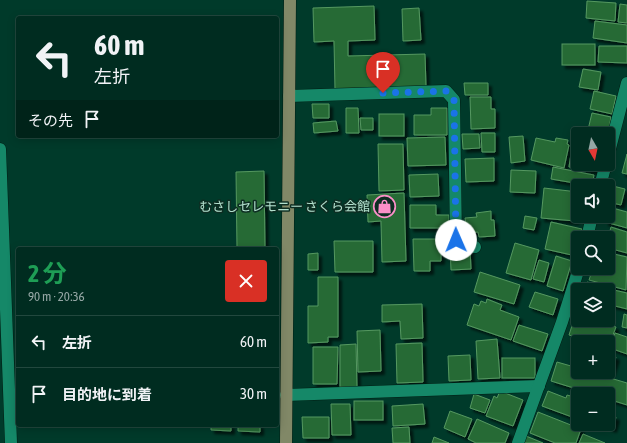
<!DOCTYPE html>
<html lang="ja">
<head>
<meta charset="utf-8">
<style>
	body { margin:0; font-family:"Asap Condensed","Noto Sans JP",sans-serif; background:#0a3429; color:#f1f3f6; height:100vh; display:flex; flex-direction:column; font-size:15px; white-space:nowrap }
	* { box-sizing:border-box; margin:0 }
	p { font-size:13px; color:#95a7a5 }
	.icon { flex:none; width:22px; height:22px; fill:none; stroke:currentColor; stroke-width:2; stroke-linecap:round; stroke-linejoin:round }
	.map { position:relative; flex:1; overflow:hidden }
	.details { position:absolute; left:16px; top:247px; width:263px; height:180px; display:flex; flex-direction:column; background:#002c20; border-radius:4px; box-shadow:0 2px 10px #0003,0 0 0 1px #22483e }
	.details>* { flex:none }
	.top-card { position:absolute; left:16px; top:16px; width:263px; height:122px; border-radius:4px; box-shadow:0 2px 10px #0003,0 0 0 1px #22483e; background:#002c20; color:#f1f3f6; overflow:hidden }
	.needle { width:26px; rotate:171deg }
	.controls { position:absolute; left:571px; top:127px; display:grid; gap:8px }
	.controls a { display:grid; place-items:center; width:44px; height:44px; border-radius:4px; background:#002c20; box-shadow:0 2px 10px #0003,0 0 0 1px #22483e; font-size:20px }
	.pin { position:absolute; display:grid; place-items:center; width:34px; height:34px; color:#fff; margin:-41px -17px; border-radius:50% 50% 50% 0; rotate:-45deg; box-shadow:0 0 4px #0007 }
	.pin .icon { rotate:45deg }
	.me { position:absolute; width:44px; margin:-22px; rotate:359deg; stroke-linejoin:round; filter:drop-shadow(0 0 3px #0008) }
	.turn { display:flex; align-items:center; gap:14px; height:84px; padding:0 12px; font-size:18px }
	.turn .icon { width:52px; height:52px; stroke-width:2.5 }
	.turn b { display:block; font-size:28px; line-height:34px }
	.then { display:flex; align-items:center; height:38px; padding:0 12px; background:#0003; gap:8px; font-size:15px }
	.round { display:grid; place-items:center; flex:none; width:42px; height:42px; border-radius:4px; background:#0a3429 }
	.headline { display:flex; align-items:center; justify-content:space-between; height:68px; padding:0 12px }
	h1 { font-size:24px; font-weight:700; line-height:30px; color:#1e9e55 }
	ul { padding:0; list-style:none }
	li { display:flex; align-items:center; gap:12px; height:52px; padding:0 12px; border-top:1px solid #22483e }
	li div { flex:1 }
	li b { display:block; font-size:15px }
	li em { font-style:normal }
	.map>svg:first-child { display:block }
	.building { fill:#276b36; stroke:#559860; filter:url(#shadow) }
	.lines { fill:none; stroke-linecap:round; stroke-linejoin:round }
	.minor-casing { stroke:#001e14; stroke-width:13 }
	.major-casing { stroke:#001e14; stroke-width:13 }
	.minor { stroke:#158868; stroke-width:12 }
	.major { stroke:#818867; stroke-width:12 }
	.route { stroke:#1a73e8; stroke-width:7; stroke-dasharray:0 12.6 }
	.labels { text-anchor:middle; stroke-width:3; stroke-linejoin:round; paint-order:stroke }
	.poi-label { font-size:13px; fill:#b2e0cd; stroke:#0d2d22; text-anchor:end }
</style>
</head>
<body>
<div class="map">
<svg width="627" height="443" viewBox="0 0 627 443">
	<defs>
		<filter id="shadow"><feDropShadow dx="3.5" dy="3.5" stdDeviation="1" flood-color="#0009"/></filter>
	</defs>
	<rect width="100%" height="100%" fill="#003a2a"/>
	<g class="building">
		<polygon points="587,1 616,3 615,21 586,18"/>
		<polygon points="620,4 627,5 627,23 618,22"/>
		<polygon points="374,6 375,40 348,41 348,56 425,54 426,87 335,90 334,41 314,42 313,8"/>
		<polygon points="419,8 421,40 403,41 402,9"/>
		<polygon points="595,21 627,25 627,43 593,38"/>
		<rect x="562" y="44" width="33" height="21"/>
		<polygon points="599,46 627,46 627,63 598,62"/>
		<polygon points="583,69 601,72 598,90 579,87"/>
		<polygon points="464,83 488,83 488,95 465,95"/>
		<polygon points="594,91 616,96 612,114 590,109"/>
		<polygon points="470,97 491,97 491,109 495,109 495,128 471,129"/>
		<polygon points="312,104 329,104 329,118 313,118"/>
		<polygon points="346,108 358,108 359,133 346,133"/>
		<polygon points="431,108 447,108 447,135 414,135 414,115 431,115"/>
		<polygon points="592,113 611,117 608,134 587,134"/>
		<rect x="379" y="114" width="25" height="22"/>
		<polygon points="360,118 373,118 373,130 361,130"/>
		<polygon points="336,121 338,131 314,133 313,123"/>
		<polygon points="481,133 495,133 495,152 482,152"/>
		<polygon points="462,134 479,134 480,148 463,149"/>
		<polygon points="523,136 525,161 511,163 509,137"/>
		<polygon points="445,137 446,165 408,166 407,138"/>
		<polygon points="536,138 555,142 556,138 568,140 567,144 569,145 564,168 531,160"/>
		<polygon points="378,144 403,144 404,190 379,191"/>
		<polygon points="571,154 578,155 578,164 596,164 595,171 569,167"/>
		<polygon points="627,154 627,174 622,173"/>
		<polygon points="494,158 494,181 466,182 465,159"/>
		<polygon points="553,167 594,175 592,186 551,179"/>
		<polygon points="511,170 536,171 535,193 510,192"/>
		<polygon points="264,171 265,249 237,249 236,172"/>
		<polygon points="438,174 439,196 410,197 409,175"/>
		<polygon points="609,185 625,189 621,205 608,202"/>
		<polygon points="544,188 578,192 575,221 541,218"/>
		<polygon points="404,193 406,261 382,262 381,221 368,222 367,195"/>
		<polygon points="410,205 436,205 436,215 449,215 449,228 410,228"/>
		<polygon points="609,207 627,212 627,228 605,222"/>
		<polygon points="491,211 491,220 494,220 495,236 479,237 478,232 467,233 465,218 477,217 476,213"/>
		<polygon points="525,216 537,218 534,230 523,228"/>
		<polygon points="551,222 582,229 580,238 578,238 576,256 545,249"/>
		<polygon points="611,227 627,232 627,253 608,248 608,238"/>
		<polygon points="413,239 441,239 441,261 430,261 430,271 414,271"/>
		<polygon points="334,241 373,241 373,272 335,272"/>
		<polygon points="515,243 539,250 531,280 506,273"/>
		<polygon points="470,248 471,269 451,270 450,249"/>
		<polygon points="318,253 318,270 308,270 308,254"/>
		<polygon points="614,254 627,257 626,290 589,280 593,268 608,268 608,257 613,259"/>
		<polygon points="556,256 572,261 563,291 547,286"/>
		<polygon points="539,260 549,263 544,282 533,279"/>
		<polygon points="480,272 520,285 514,304 474,292"/>
		<polygon points="318,277 338,277 338,337 328,337 328,342 308,343 308,306 318,306"/>
		<polygon points="587,282 611,288 608,301 608,290 585,290"/>
		<polygon points="614,290 627,293 627,309 611,305"/>
		<polygon points="535,292 558,299 553,315 529,307"/>
		<polygon points="487,299 502,305 500,310 519,317 511,340 467,325 474,304 479,306 481,301 486,303"/>
		<polygon points="422,304 423,338 401,339 400,321 382,322 382,305"/>
		<polygon points="576,313 578,314 578,320 596,320 616,327 608,348 608,342 591,342 569,335"/>
		<polygon points="624,314 627,315 627,328 622,327"/>
		<polygon points="519,325 548,334 542,351 513,341"/>
		<polygon points="380,330 381,371 358,372 357,331"/>
		<polygon points="615,333 627,337 627,354 610,348"/>
		<polygon points="497,339 500,378 478,379 476,341"/>
		<polygon points="422,343 423,382 397,383 396,344"/>
		<polygon points="356,344 357,387 340,387 340,345"/>
		<polygon points="313,347 338,347 337,384 313,384"/>
		<polygon points="608,354 616,357 611,373 608,372"/>
		<polygon points="470,355 471,380 449,381 448,356"/>
		<rect x="502" y="358" width="33" height="20"/>
		<polygon points="557,362 578,368 578,372 590,372 627,383 627,405 608,399 608,394 593,394 551,381"/>
		<polygon points="500,391 523,400 513,426 486,416 494,396 497,398"/>
		<polygon points="548,391 566,398 567,395 578,398 572,417 542,406"/>
		<polygon points="474,394 490,400 485,413 470,408"/>
		<rect x="354" y="401" width="29" height="19"/>
		<polygon points="331,404 350,404 351,435 332,435"/>
		<polygon points="423,404 425,424 393,426 392,406"/>
		<polygon points="450,411 472,419 465,437 444,428"/>
		<polygon points="538,412 581,429 576,443 555,443 530,433"/>
		<polygon points="611,416 616,417 613,429 608,427"/>
		<polygon points="302,417 329,417 329,438 303,438"/>
		<polygon points="477,419 509,433 505,443 476,443 468,439"/>
		<polygon points="211,425 231,425 231,431 211,430"/>
		<polygon points="238,425 260,425 260,432 238,431"/>
		<polygon points="409,427 410,443 393,443 392,428"/>
		<polygon points="583,434 605,443 579,443"/>
		<polygon points="526,436 543,443 523,443"/>
		<polygon points="434,437 449,443 432,443"/>
	</g>
	<g class="lines">
		<defs>
			<g id="minor">
				<polyline points="289,96 446,91 454,100 456,240 475,247"/>
				<polyline points="0,149 11,443"/>
				<polyline points="608,156 627,83"/>
				<polyline points="600,186 606,164"/>
				<polyline points="587,238 592,216"/>
				<polyline points="286,395 539,386"/>
				<polyline points="518,443 562,322 579,268"/>
			</g>
			<polyline id="major" points="286,443 290,0"/>
		</defs>
		<use href="#minor" class="minor-casing"/>
		<use href="#major" class="major-casing"/>
		<use href="#minor" class="minor"/>
		<use href="#major" class="major"/>
	</g>
	<g class="lines">
		<polyline class="route" points="383,93 446,91 454,100 456,240"/>
	</g>
	<defs>
		<symbol id="shop-ring" viewBox="-11 -11 22 22"><circle r="9.5" fill="#0d2d22" stroke="#fa8fc7" stroke-width="1.5"/><path d="M-5-2.5h2.3a2.7 3.5 0 0 1 5.4 0H5L5.5 6h-11ZM-1.5-2.5h3a1.5 2.3 0 0 0-3 0Z" fill="#fa8fc7"/></symbol>
	</defs>
	<g fill-rule="evenodd">
		<use href="#shop-ring" x="372" y="194" width="25" height="25"/>
	</g>
	<g class="labels">
		<g class="poi-label">
			<text x="370" y="211">むさしセレモニー さくら会館</text>
		</g>
	</g>
</svg>
<div class="controls">
<a><svg class="needle" viewBox="-14 -14 28 28"><path d="M0-13l5 13h-10z" fill="#e53935"/><path d="M0 13l5-13h-10z" fill="#95a7a5"/></svg></a>
<a><svg class="icon" aria-label="sound" viewBox="0 0 24 24"><path d="M4 9h4l5-4v14l-5-4H4zM17 9q2 3 0 6"/></svg></a>
<a><svg class="icon" aria-label="search" viewBox="0 0 24 24"><circle cx="10" cy="10" r="6"/><path d="M15 15l6 6"/></svg></a>
<a><svg class="icon" aria-label="layers" viewBox="0 0 24 24"><path d="M12 4l9 5-9 5-9-5zM3 14l9 5 9-5"/></svg></a>
<a>+</a>
<a>−</a>
</div>
<div class="pin" style="left:383px;top:93px;background:#d93025"><svg class="icon" aria-label="arrive" viewBox="0 0 24 24"><path d="M6 21V4h12l-3 4 3 4H6"/></svg></div>
<svg class="me" style="left:456px;top:240px" viewBox="-20 -20 40 40"><circle r="19" fill="#fff"/><path d="M0-13L10 11 0 6-10 11z" fill="#1a73e8"/></svg>
<div class="top-card">
<div class="turn"><svg class="icon" aria-label="left" viewBox="0 0 24 24"><path d="M17 20v-9H6M10 6l-5 5 5 5"/></svg><div><b>60 m</b>左折</div></div>
<div class="then">その先<svg class="icon" aria-label="arrive" viewBox="0 0 24 24"><path d="M6 21V4h12l-3 4 3 4H6"/></svg></div>
</div>
<section class="details">
<div class="headline"><div><h1>2 分</h1><p>90 m · 20:36</p></div><a class="round" style="background:#d93025;color:#fff"><svg class="icon" aria-label="close" viewBox="0 0 24 24"><path d="M6 6l12 12M18 6L6 18"/></svg></a></div>
<ul>
<li><svg class="icon" aria-label="left" viewBox="0 0 24 24"><path d="M17 20v-9H6M10 6l-5 5 5 5"/></svg><div><b>左折</b></div><em>60 m</em></li>
<li><svg class="icon" aria-label="arrive" viewBox="0 0 24 24"><path d="M6 21V4h12l-3 4 3 4H6"/></svg><div><b>目的地に到着</b></div><em>30 m</em></li>
</ul>
</section>
</div>
</body>
</html>
